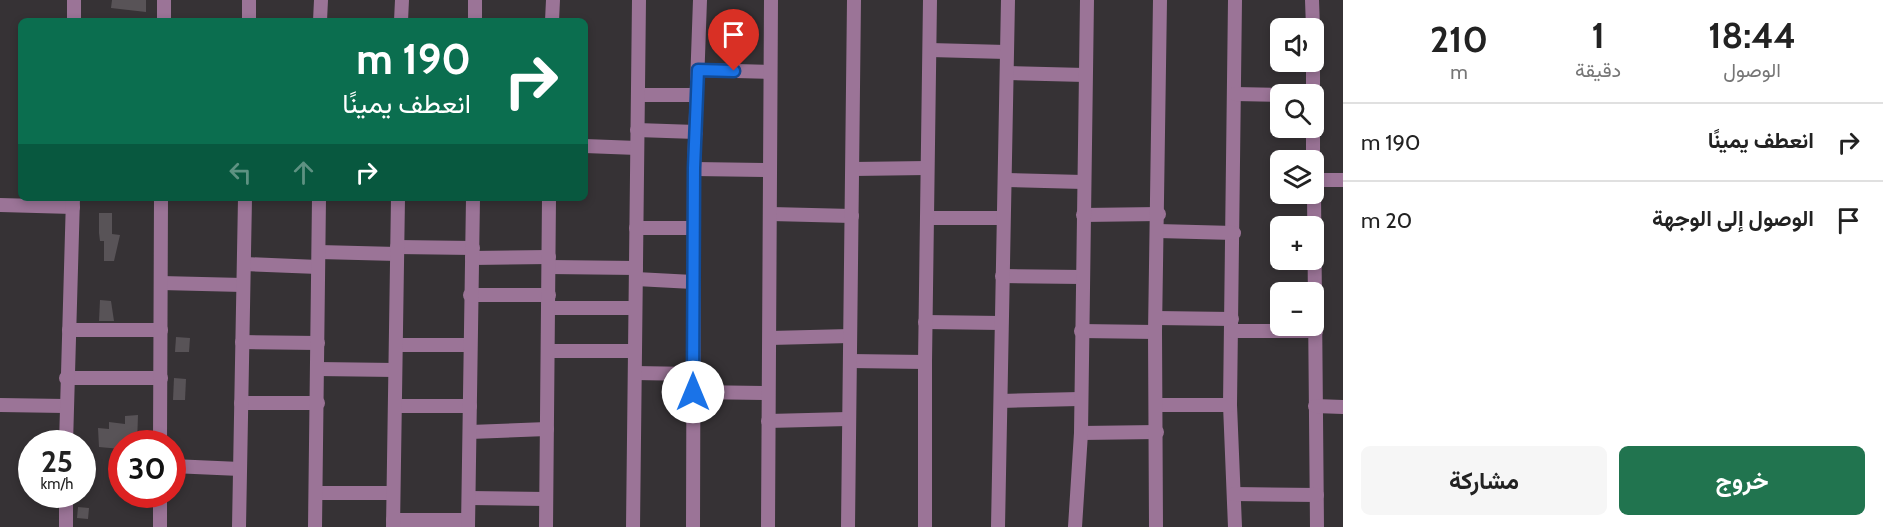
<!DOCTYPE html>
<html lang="ar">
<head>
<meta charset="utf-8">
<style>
	body { margin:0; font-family:Cabin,Vazirmatn,sans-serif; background:#f6f6f6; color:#222; direction:rtl; height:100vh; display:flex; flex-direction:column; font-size:22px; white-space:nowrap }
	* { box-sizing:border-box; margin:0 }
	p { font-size:20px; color:#767676 }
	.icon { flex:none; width:33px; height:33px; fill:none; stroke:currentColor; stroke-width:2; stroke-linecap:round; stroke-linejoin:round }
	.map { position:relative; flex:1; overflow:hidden; direction:ltr }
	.details { display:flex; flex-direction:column; background:#fff; width:540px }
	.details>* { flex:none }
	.banner { position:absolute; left:18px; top:18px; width:570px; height:183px; border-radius:9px; box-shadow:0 3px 9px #0003; direction:rtl; background:#0b6e4f; color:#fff; overflow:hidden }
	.tools { position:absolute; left:1270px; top:18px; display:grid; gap:12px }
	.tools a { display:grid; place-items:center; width:54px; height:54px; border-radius:9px; background:#fff; box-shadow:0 3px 9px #0003; font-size:30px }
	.speed { position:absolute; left:18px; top:430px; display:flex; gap:12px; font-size:30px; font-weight:700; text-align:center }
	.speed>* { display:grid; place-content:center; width:78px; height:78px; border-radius:50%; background:#fff; box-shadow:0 3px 9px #0003; line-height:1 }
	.speed small { font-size:15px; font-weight:400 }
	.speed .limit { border:9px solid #d22; background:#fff; color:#111 }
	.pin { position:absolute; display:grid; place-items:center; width:51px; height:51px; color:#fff; margin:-62px -26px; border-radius:50% 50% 50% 0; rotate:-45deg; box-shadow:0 0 6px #0007 }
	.pin .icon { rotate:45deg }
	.me { position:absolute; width:66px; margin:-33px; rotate:0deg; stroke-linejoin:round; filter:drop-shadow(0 0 4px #0008) }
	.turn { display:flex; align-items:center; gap:21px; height:126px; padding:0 18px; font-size:27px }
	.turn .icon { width:78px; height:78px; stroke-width:2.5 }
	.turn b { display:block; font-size:42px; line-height:51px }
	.lanes { display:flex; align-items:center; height:57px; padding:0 18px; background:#0003; justify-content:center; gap:30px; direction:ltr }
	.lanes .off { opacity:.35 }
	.eta { display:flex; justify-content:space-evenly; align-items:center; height:102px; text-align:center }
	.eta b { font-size:36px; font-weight:700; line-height:42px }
	.primary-button { display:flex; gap:12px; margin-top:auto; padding:12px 18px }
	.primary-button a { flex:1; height:69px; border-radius:9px; background:#21744f; color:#fff; font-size:24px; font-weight:700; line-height:69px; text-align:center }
	.primary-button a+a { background:#f6f6f6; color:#222 }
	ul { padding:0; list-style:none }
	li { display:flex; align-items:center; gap:18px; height:78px; padding:0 18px; border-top:2px solid #e0e0e0 }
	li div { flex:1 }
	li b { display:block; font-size:22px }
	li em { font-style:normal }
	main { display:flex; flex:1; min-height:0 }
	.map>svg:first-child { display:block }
	.building { fill:#585357 }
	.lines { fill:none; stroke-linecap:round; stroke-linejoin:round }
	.minor { stroke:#9b7497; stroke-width:14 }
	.route-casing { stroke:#114b97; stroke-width:15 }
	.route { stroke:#1a73e8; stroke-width:10 }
</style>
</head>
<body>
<main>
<section class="details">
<div class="eta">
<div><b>18:44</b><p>الوصول</p></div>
<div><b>1</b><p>دقيقة</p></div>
<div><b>210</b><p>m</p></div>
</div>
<ul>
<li><svg class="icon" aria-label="right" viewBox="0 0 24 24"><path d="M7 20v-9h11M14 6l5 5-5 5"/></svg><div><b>انعطف يمينًا</b></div><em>190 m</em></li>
<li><svg class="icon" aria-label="arrive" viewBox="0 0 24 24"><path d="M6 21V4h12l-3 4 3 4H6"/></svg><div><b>الوصول إلى الوجهة</b></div><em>20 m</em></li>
</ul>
<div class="primary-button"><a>خروج</a><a>مشاركة</a></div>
</section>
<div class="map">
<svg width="1343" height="527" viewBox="0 0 1343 527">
	<rect width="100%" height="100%" fill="#363235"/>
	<g class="building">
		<polygon points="112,0 146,0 146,12 111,8"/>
		<polygon points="99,213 112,213 112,234 120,235 114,261 104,261 104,241 100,241 99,233"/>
		<polygon points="100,300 111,301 114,321 99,321"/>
		<polygon points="176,337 190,338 189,352 175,352"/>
		<polygon points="174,378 186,379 185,400 173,400"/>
		<polygon points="138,415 137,444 120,444 121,449 99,447 98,428 109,429 109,422 125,424 125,416"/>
		<polygon points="78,507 89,508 88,519 77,518"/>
	</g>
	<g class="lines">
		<g class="minor">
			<polyline points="164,0 164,21"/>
			<polyline points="1235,0 1230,405 1235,527"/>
			<polyline points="1312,0 1313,28"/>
			<polyline points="74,21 74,0"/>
			<polyline points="249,21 249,0"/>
			<polyline points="320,21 321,0"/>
			<polyline points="401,21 402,0"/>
			<polyline points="475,21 475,0"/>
			<polyline points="552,21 553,0"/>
			<polyline points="930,50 1006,52"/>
			<polyline points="1313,62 1313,94"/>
			<polyline points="698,70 770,72"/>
			<polyline points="1007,73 1085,75"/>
			<polyline points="1235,94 1281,95"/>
			<polyline points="638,95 697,95"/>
			<polyline points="1313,128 1313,160"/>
			<polyline points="637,130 696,132"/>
			<polyline points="585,146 637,148"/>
			<polyline points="694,169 770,170"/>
			<polyline points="853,169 927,168"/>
			<polyline points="1005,180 1083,182"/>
			<polyline points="1314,180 1343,180"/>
			<polyline points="1314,194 1317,527"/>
			<polyline points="0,205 73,207"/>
			<polyline points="771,214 852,216"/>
			<polyline points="1083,215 1159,214"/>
			<polyline points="927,218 1003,218"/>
			<polyline points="636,228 693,228"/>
			<polyline points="1158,231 1234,233"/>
			<polyline points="397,247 473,248"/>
			<polyline points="319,252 397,254"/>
			<polyline points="472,258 549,257"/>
			<polyline points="245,264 318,267"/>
			<polyline points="549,267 636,268"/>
			<polyline points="1002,276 1082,277"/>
			<polyline points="636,279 693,282"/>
			<polyline points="161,283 243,285"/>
			<polyline points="470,295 549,295"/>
			<polyline points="549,308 635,308"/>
			<polyline points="1156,318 1232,319"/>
			<polyline points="925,322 1001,323"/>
			<polyline points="69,330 161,330"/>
			<polyline points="1081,331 1155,332"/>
			<polyline points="1232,331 1316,331"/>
			<polyline points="770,338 850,336"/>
			<polyline points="242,342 318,343"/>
			<polyline points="396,345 470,345"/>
			<polyline points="549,351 635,351"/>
			<polyline points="850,361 925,362"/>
			<polyline points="317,369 395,370"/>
			<polyline points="635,373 693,374"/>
			<polyline points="66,378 161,378"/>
			<polyline points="693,392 768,393"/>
			<polyline points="1001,401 1079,399"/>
			<polyline points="241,403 318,403"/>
			<polyline points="0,405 65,406"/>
			<polyline points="1156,405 1230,405"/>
			<polyline points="396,406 470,406"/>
			<polyline points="1315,406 1343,407"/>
			<polyline points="768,421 848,419"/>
			<polyline points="470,432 547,429"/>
			<polyline points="1081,433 1157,432"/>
			<polyline points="66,444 73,198"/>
			<polyline points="160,444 161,198"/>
			<polyline points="172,466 240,469"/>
			<polyline points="316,493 393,493"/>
			<polyline points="1234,494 1317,495"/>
			<polyline points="66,495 66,527"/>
			<polyline points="160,495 160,527"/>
			<polyline points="469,498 546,499"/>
			<polyline points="393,520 468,520"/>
			<polyline points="239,527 245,198"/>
			<polyline points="315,527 319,198"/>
			<polyline points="393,527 398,198"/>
			<polyline points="468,527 473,198"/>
			<polyline points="546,527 549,198"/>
			<polyline points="633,527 639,0"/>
			<polyline points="693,527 694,169 700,0"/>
			<polyline points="768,527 771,0"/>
			<polyline points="848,527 854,0"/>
			<polyline points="925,527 925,362 930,0"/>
			<polyline points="998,527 1008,0"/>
			<polyline points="1075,527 1081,433 1087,0"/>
			<polyline points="1156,527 1155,332 1160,0"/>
		</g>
	</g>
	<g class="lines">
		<defs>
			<polyline id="route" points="693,392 694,168 698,70 734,71"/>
		</defs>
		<use href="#route" class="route-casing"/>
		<use href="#route" class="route"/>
	</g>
</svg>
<div class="tools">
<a><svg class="icon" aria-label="sound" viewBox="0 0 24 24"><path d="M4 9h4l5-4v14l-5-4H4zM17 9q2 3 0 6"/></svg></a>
<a><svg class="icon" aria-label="search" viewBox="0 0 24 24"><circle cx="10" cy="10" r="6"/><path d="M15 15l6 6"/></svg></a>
<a><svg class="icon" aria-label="layers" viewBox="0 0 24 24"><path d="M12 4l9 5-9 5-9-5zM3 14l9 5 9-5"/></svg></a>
<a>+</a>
<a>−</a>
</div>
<div class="speed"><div>25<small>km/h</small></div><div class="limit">30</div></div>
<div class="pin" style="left:734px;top:71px;background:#d93025"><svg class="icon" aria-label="arrive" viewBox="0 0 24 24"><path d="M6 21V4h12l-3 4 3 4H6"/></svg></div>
<svg class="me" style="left:693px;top:392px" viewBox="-20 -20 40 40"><circle r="19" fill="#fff"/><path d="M0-13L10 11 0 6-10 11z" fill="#1a73e8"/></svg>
<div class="banner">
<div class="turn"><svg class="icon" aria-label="right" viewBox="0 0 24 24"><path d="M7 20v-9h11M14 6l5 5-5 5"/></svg><div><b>190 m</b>انعطف يمينًا</div></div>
<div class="lanes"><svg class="icon off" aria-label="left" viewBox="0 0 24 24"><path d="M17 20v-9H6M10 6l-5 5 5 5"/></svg><svg class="icon off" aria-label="ahead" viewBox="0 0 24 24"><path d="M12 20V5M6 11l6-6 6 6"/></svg><svg class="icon" aria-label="right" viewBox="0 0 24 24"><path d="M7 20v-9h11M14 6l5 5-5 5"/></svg></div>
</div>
</div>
</main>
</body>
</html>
